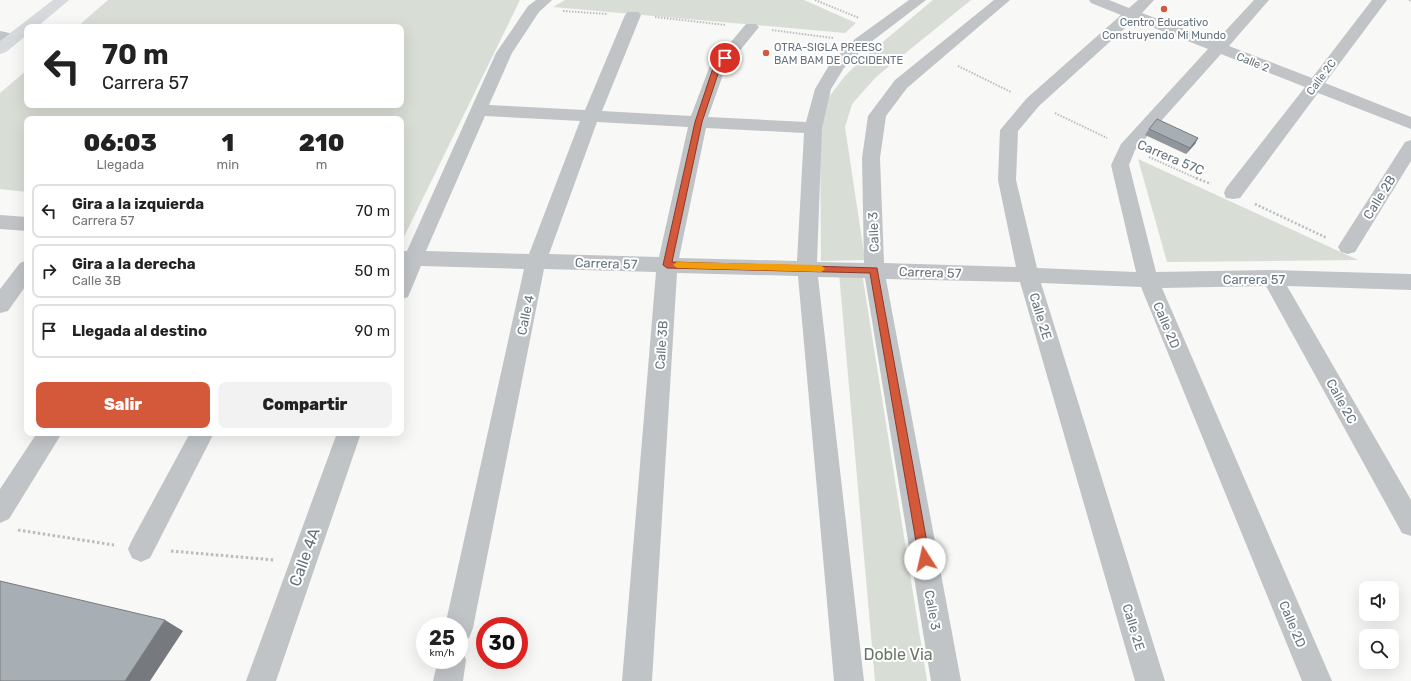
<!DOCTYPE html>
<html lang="es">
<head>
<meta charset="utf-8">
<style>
	body { margin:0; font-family:Rubik,sans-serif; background:#f2f2f2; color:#222; height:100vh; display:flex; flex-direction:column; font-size:15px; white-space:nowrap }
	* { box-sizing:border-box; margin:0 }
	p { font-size:13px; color:#767676 }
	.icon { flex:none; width:22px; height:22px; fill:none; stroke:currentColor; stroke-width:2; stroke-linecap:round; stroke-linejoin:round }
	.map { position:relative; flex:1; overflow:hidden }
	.side { position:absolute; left:24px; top:116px; width:380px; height:320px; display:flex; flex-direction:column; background:#fff; border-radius:8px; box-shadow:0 4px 16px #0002 }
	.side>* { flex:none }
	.top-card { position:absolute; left:24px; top:24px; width:380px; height:84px; border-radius:8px; box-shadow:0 4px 16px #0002; background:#fff; color:#222; overflow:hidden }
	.fabs { position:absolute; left:1359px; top:581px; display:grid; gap:8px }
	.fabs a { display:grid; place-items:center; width:40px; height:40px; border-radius:8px; background:#fff; box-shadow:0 4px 16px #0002; font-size:20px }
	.speed { position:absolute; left:416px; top:617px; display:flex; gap:8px; font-size:20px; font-weight:700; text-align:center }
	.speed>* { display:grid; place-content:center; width:52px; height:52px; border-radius:50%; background:#fff; box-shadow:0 4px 16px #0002; line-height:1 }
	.speed small { font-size:10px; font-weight:400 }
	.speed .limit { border:6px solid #d22; background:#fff; color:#111 }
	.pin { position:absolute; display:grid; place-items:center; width:34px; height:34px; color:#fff; margin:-17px; border:2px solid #fff; border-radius:50%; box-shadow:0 1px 4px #0007 }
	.me { position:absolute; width:44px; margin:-22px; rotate:350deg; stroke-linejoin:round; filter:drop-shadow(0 0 3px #0008) }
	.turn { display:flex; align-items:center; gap:14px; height:84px; padding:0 12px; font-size:18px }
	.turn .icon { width:52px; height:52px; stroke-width:2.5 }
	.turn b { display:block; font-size:28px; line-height:34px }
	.eta { display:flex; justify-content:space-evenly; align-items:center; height:68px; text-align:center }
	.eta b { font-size:24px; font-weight:800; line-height:28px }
	.button { display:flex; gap:8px; margin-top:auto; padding:8px 12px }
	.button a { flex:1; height:46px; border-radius:8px; background:#d4593a; color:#fff; font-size:16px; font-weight:800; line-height:46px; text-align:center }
	.button a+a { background:#f2f2f2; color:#222 }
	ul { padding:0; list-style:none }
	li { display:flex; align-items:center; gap:12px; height:54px; margin:0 8px 6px; padding:0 4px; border:2px solid #e0e0e0; border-radius:8px }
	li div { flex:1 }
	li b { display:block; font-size:15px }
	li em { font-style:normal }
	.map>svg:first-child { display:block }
	.green { fill:#d8ddd5 }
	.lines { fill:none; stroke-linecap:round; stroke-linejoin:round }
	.path-far2 { stroke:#babdbf; stroke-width:2; stroke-dasharray:1.5 1.5; stroke-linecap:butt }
	.path-far1 { stroke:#babdbf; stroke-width:2.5; stroke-dasharray:2 2; stroke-linecap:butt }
	.path { stroke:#babdbf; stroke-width:3; stroke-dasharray:2.5 2.5; stroke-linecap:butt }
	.street { fill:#c0c4c7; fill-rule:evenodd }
	.secondary { fill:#d6dadd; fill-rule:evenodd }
	.wall { fill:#90969b }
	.shaded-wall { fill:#767a7e }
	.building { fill:#a8afb4; stroke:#767a7e }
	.route { fill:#d4593a; stroke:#8a3a26 }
	.slow { fill:#f59e0b }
	.poi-dot { fill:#d4593a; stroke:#fff; stroke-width:1.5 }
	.labels { text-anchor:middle; stroke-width:4; stroke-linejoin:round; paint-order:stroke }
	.far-poi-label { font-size:11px; fill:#66747e; stroke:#fff }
	.far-street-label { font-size:11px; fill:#66747e; stroke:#fff }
	.street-label { font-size:13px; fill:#66747e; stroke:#fff }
	.near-street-label { font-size:16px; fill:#66747e; stroke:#fff }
	.near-park-label { font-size:16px; fill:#687764; stroke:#fff }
</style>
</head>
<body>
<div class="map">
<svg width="1411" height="681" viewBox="0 0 1411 681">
	<rect width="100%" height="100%" fill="#f8f8f6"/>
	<g class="green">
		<polygon points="108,0 520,0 402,241 401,119 27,119 27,192 0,189 0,93 27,70 27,105 401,105 401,27 77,27"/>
		<polygon points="565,0 804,0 856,23 845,33 553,7"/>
		<polygon points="933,0 971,0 876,77 852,104 845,127 865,260 821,261 820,131 829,97 844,77 860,61"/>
		<polygon points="1138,159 1358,260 1167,262"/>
		<polygon points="839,273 862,273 927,681 875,681"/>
	</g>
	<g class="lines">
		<g class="path-far2">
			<polyline points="815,0 859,18"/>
			<polyline points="1409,0 1411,1"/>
			<polyline points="563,11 608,14"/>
			<polyline points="655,17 726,25"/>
			<polyline points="772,30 833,38"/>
			<polyline points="958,66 1011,92"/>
			<polyline points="1055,113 1107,138"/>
			<polyline points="1149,157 1198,179"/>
		</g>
		<g class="path-far1">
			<polyline points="1196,178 1211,184"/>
			<polyline points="1255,204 1327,238"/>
		</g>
		<g class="path">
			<polyline points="18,530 114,545"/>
			<polyline points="171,551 274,560"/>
		</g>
		<g class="street">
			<path d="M 536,0 L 552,0 L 539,12 L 512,53 L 489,105 L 585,110 L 625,15 L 628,12 L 638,12 L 641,15 L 602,111 L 691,116 L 709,68 L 746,24 L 756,24 L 759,27 L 725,69 L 708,117 L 806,122 L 815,89 L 831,62 L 855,39 L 909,0 L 926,0 L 867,45 L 844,68 L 831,89 L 822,128 L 817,262 L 864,263 L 862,158 L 868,116 L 895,80 L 994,0 L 1010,0 L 907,88 L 886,116 L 880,158 L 884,263 L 1016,267 L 998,180 L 1000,130 L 1027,98 L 1121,15 L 1091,3 L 1089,0 L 1109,0 L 1129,8 L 1138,0 L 1154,0 L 1142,13 L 1216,41 L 1254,0 L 1269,0 L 1229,46 L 1312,78 L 1372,0 L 1387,0 L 1325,83 L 1411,117 L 1411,129 L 1318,93 L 1240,198 L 1233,199 L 1226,198 L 1224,193 L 1226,188 L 1305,87 L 1221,54 L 1135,150 L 1129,165 L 1156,272 L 1272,270 L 1411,274 L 1411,290 L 1287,286 L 1411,500 L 1411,536 L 1402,533 L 1266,286 L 1162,288 L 1332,681 L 1302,681 L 1141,287 L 1041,283 L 1165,681 L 1135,681 L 1020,282 L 886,279 L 961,681 L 931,681 L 865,278 L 818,277 L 864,681 L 834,681 L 798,276 L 677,273 L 652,681 L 622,681 L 656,272 L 544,269 L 473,628 L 469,638 L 459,642 L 459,626 L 445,626 L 524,269 L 421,266 L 408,297 L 401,299 L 401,251 L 407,251 L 496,53 L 528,6 ZM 1134,20 L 1208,49 L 1121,144 L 1111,165 L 1136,272 L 1037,268 L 1016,180 L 1018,131 L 1039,106 ZM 485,116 L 580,121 L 529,254 L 426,251 ZM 597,122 L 688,127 L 659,257 L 549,254 ZM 706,128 L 804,133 L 797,261 L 679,258 Z"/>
			<polygon points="0,31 19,35 21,38 19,41 13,43 0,41"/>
			<polygon points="1411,140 1411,161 1355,252 1348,254 1341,252 1338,247 1341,242 1405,142"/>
			<polygon points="0,215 27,217 27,231 0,229"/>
			<polygon points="27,260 27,284 8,311 0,313 0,289 20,263"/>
			<polygon points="37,433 62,433 9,519 0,523 0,489"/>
			<polygon points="190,433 214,433 150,558 141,562 132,558 128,549 132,540"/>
			<polygon points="337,433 361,433 276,681 246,681"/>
			<polygon points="459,649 462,650 466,660 463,681 433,681 438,660 459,660"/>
		</g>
		<polygon class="secondary" points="53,0 69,0 37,27 27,27 27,35 6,52 0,54 0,41"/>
	</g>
	<polygon class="wall" points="1149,129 1198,138 1195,144 1186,154 1145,135"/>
	<g class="shaded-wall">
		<polygon points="1198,138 1195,144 1186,154 1190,148"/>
		<polygon points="165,620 183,631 150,681 125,681"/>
	</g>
	<g class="building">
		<polygon points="1157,119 1198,138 1190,148 1149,129"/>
		<polygon points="0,581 165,620 125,681 0,681"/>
	</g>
	<polygon class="route" points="723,56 729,58 720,68 702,122 672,262 877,268 930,559 928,563 925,565 921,563 919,559 870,273 667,268 663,265 695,122 713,68"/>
	<polygon class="slow" points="677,262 821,265 825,269 821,272 677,268 673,265"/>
	<g class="poi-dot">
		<circle cx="1164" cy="9" r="4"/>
		<circle cx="766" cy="53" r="4"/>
	</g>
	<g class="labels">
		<g class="far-poi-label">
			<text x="1164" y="26">Centro Educativo<tspan x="1164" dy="13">Construyendo Mi Mundo</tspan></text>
			<text x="774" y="51" text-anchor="start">OTRA-SIGLA PREESC<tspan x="774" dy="13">BAM BAM DE OCCIDENTE</tspan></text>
		</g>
		<g class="far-street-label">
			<text transform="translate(1253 62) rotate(22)" y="4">Calle 2</text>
			<text transform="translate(1321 77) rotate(-53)" y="4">Calle 2C</text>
		</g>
		<g class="street-label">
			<text transform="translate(1171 157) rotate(23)" y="5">Carrera 57C</text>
			<text transform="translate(1379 197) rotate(-58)" y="5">Calle 2B</text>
			<text transform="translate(873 232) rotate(-92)" y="5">Calle 3</text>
			<text transform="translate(606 263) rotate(2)" y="5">Carrera 57</text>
			<text transform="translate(930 272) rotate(2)" y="5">Carrera 57</text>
			<text x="1254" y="284">Carrera 57</text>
			<text transform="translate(525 315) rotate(-78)" y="5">Calle 4</text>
			<text transform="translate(1041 316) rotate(73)" y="5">Calle 2E</text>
			<text transform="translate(1167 325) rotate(67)" y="5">Calle 2D</text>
			<text transform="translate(661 345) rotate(-86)" y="5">Calle 3B</text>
			<text transform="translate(1342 401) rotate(61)" y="5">Calle 2C</text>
			<text transform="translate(933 610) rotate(80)" y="5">Calle 3</text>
			<text transform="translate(1293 624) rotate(67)" y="5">Calle 2D</text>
			<text transform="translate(1134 627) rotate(73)" y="5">Calle 2E</text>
		</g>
		<g class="near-street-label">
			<text transform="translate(304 557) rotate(-70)" y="6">Calle 4A</text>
		</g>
		<g class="near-park-label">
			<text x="898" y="660">Doble Via</text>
		</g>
	</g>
</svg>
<div class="fabs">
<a><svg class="icon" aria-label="sound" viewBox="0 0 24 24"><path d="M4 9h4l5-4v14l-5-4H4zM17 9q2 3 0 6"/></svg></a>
<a><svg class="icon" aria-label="search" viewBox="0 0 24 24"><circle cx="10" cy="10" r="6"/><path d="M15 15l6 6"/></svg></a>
</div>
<div class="speed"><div>25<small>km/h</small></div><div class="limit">30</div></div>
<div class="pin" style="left:725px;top:58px;background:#d93025"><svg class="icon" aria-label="arrive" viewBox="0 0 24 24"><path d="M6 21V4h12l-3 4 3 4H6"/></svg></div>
<svg class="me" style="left:925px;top:559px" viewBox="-20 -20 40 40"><circle r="19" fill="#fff"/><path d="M0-13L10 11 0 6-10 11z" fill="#d4593a"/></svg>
<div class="top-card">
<div class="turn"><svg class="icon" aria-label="left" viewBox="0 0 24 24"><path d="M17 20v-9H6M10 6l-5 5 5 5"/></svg><div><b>70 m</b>Carrera 57</div></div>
</div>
<section class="side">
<div class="eta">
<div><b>06:03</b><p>Llegada</p></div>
<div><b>1</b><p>min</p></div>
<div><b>210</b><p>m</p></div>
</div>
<ul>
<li><svg class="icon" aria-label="left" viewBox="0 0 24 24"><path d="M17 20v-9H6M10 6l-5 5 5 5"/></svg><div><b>Gira a la izquierda</b><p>Carrera 57</p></div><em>70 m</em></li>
<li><svg class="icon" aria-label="right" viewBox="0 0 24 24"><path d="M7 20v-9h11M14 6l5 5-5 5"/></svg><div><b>Gira a la derecha</b><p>Calle 3B</p></div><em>50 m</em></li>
<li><svg class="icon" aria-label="arrive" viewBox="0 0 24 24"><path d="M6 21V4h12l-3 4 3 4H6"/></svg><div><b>Llegada al destino</b></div><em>90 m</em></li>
</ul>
<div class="button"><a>Salir</a><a>Compartir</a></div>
</section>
</div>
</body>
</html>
